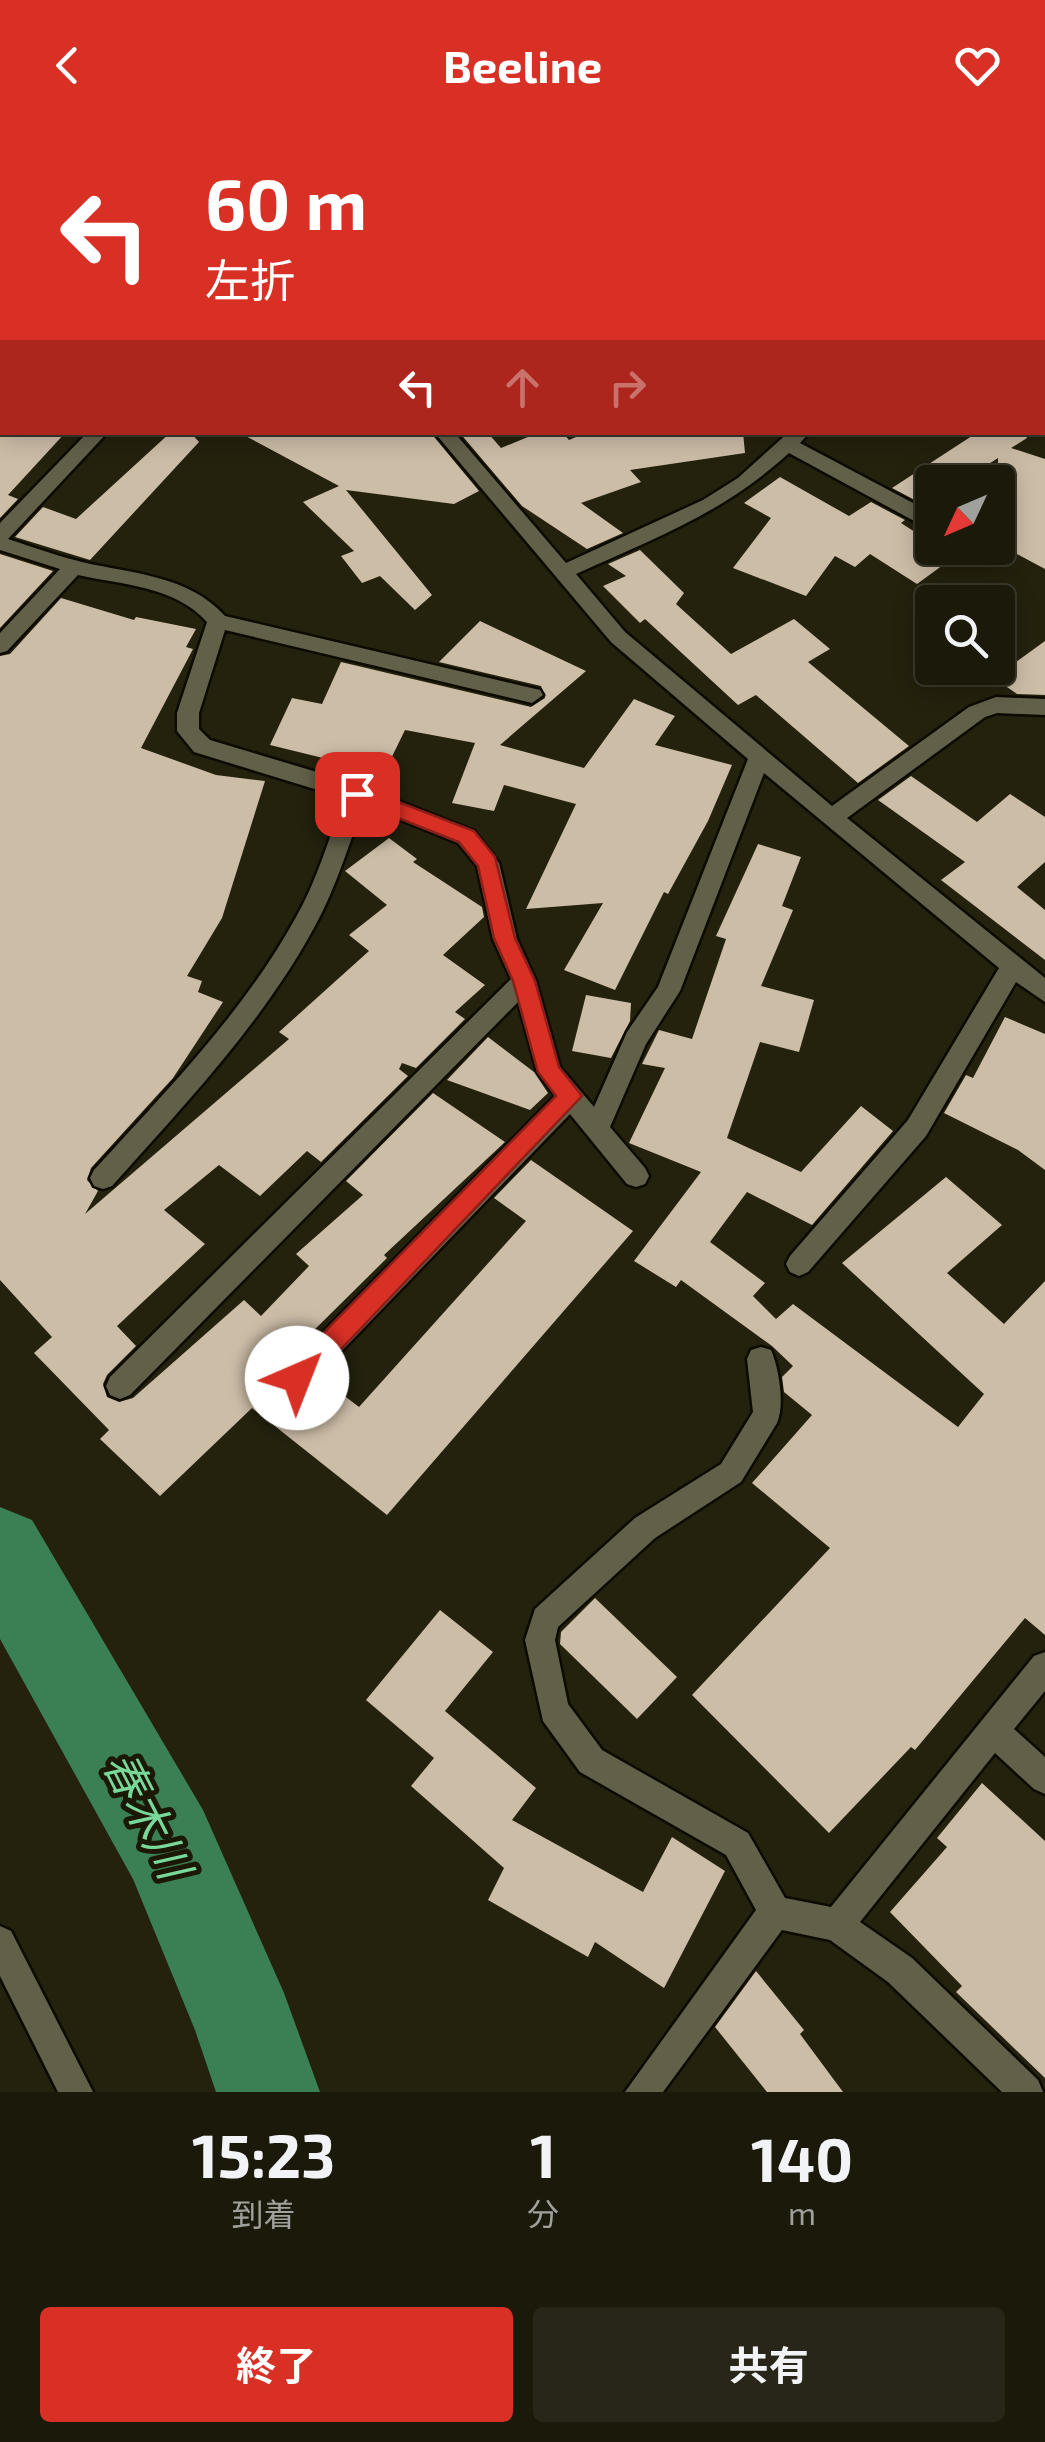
<!DOCTYPE html>
<html lang="ja">
<head>
<meta charset="utf-8">
<style>
	body { margin:0; font-family:"Exo 2","Noto Sans JP",sans-serif; background:#282618; color:#f1f3f6; height:100vh; display:flex; flex-direction:column; font-size:38px; white-space:nowrap }
	* { box-sizing:border-box; margin:0 }
	p { font-size:32px; color:#a0a09c }
	.icon { flex:none; width:55px; height:55px; fill:none; stroke:currentColor; stroke-width:2; stroke-linecap:round; stroke-linejoin:round }
	.map { position:relative; height:1962px; overflow:hidden }
	.drawer { display:flex; flex-direction:column; background:#1b190a; flex:1 }
	.drawer>* { flex:none }
	.banner { position:absolute; left:0px; top:0px; width:1045px; height:305px; box-shadow:0 5px 25px #0003,0 0 0 2px #39382b; background:#d93025; color:#fff; overflow:hidden }
	.needle { width:65px; rotate:226deg }
	.controls { position:absolute; left:915px; top:335px; display:grid; gap:20px }
	.controls a { display:grid; place-items:center; width:100px; height:100px; border-radius:10px; background:#1b190a; box-shadow:0 5px 25px #0003,0 0 0 2px #39382b; font-size:50px }
	.pin { position:absolute; display:grid; place-items:center; width:85px; height:85px; color:#fff; margin:-42px; border-radius:20px; box-shadow:0 5px 15px #0006 }
	.me { position:absolute; width:110px; margin:-55px; rotate:44deg; stroke-linejoin:round; filter:drop-shadow(0 0 8px #0008) }
	.turn { display:flex; align-items:center; gap:35px; height:210px; padding:0 40px; font-size:45px }
	.turn .icon { width:130px; height:130px; stroke-width:2.5 }
	.turn b { display:block; font-size:70px; line-height:85px }
	.lanes { display:flex; align-items:center; height:95px; padding:0 40px; background:#0003; justify-content:center; gap:50px; direction:ltr }
	.lanes .off { opacity:.35 }
	.eta { display:flex; justify-content:space-evenly; align-items:center; height:170px; text-align:center }
	.eta b { font-size:60px; font-weight:700; line-height:70px }
	.primary-button { display:flex; gap:20px; margin-top:auto; padding:20px 40px }
	.primary-button a { flex:1; height:115px; border-radius:10px; background:#d93025; color:#fff; font-size:40px; font-weight:700; line-height:115px; text-align:center }
	.primary-button a+a { background:#282618; color:#f1f3f6 }
	header { display:flex; justify-content:space-between; align-items:center; height:130px; padding:0 40px; background:#d93025; color:#fff; font-size:45px; font-weight:700 }
	.map>svg:first-child { display:block }
	.lines { fill:none; stroke-linecap:round; stroke-linejoin:round }
	.river { fill:#3b8054; fill-rule:evenodd }
	.building { fill:#ccbda7 }
	.street-casing { stroke:#0d0b00; stroke-width:5 }
	.street { fill:#63604a; fill-rule:evenodd }
	.route { fill:#d93025; stroke:#8d1f18; stroke-width:2.5 }
	.labels { text-anchor:middle; stroke-width:10; stroke-linejoin:round; paint-order:stroke }
	.near-water-label { font-size:45px; font-style:italic; fill:#78d899; stroke:#1b1805 }
</style>
</head>
<body>
<header><svg class="icon" aria-label="back" viewBox="0 0 24 24"><path d="M15 5l-7 7 7 7"/></svg>Beeline<svg class="icon" aria-label="heart" viewBox="0 0 24 24"><path d="M12 20l-8-8c-3-5 5-10 8-4 3-6 11-1 8 4z"/></svg></header>
<div class="map">
<svg width="1045" height="1962" viewBox="0 0 1045 1962">
	<rect width="100%" height="100%" fill="#24210d"/>
	<g class="lines">
		<polygon class="river" points="0,1377 32,1390 203,1680 284,1863 320,1962 216,1962 195,1900 133,1749 0,1509"/>
	</g>
	<g class="building">
		<polygon points="0,302 66,302 8,365 18,369 0,388"/>
		<polygon points="171,302 190,302 199,312 90,430 15,407 43,377 76,389"/>
		<polygon points="238,302 430,302 479,361 454,374 346,360 432,465 415,480 380,446 362,453 341,426 354,421 303,372 339,356"/>
		<polygon points="459,302 487,302 501,318 540,302 562,302 569,310 588,302 743,302 745,323 630,340 641,352 581,373 623,403 587,419 522,376"/>
		<polygon points="978,302 1023,302 1027,308 1011,318 1045,329 1045,439 998,414 998,328 961,352 932,352 932,372 926,376 892,358"/>
		<polygon points="780,347 849,386 871,372 905,390 901,393 932,413 932,418 954,427 917,454 870,424 855,437 835,426 806,466 733,438 771,388 744,373"/>
		<polygon points="640,420 684,463 676,474 731,524 794,489 830,519 808,532 909,616 858,653 756,565 738,575 645,489 640,493 603,456 626,446 608,434"/>
		<polygon points="0,424 53,441 0,498"/>
		<polygon points="61,468 134,490 136,487 196,499 186,517 193,519 141,618 216,645 265,651 222,788 187,846 202,851 198,862 223,872 173,948 91,1038 87,1050 98,1061 85,1084 289,909 279,902 369,821 349,805 387,775 345,741 389,708 417,729 413,732 482,777 484,787 443,825 485,855 455,882 465,889 416,938 402,933 399,939 408,946 321,1032 307,1021 260,1066 219,1035 164,1080 205,1114 117,1196 136,1216 107,1245 103,1254 107,1267 119,1272 133,1268 244,1170 261,1186 309,1136 296,1124 363,1065 346,1051 433,963 505,1012 384,1125 387,1128 297,1217 280,1246 286,1260 298,1264 321,1248 359,1277 526,1091 494,1068 531,1030 633,1101 387,1385 252,1278 160,1366 100,1309 109,1300 34,1223 52,1207 0,1150 0,526 10,524"/>
		<polygon points="480,491 586,541 500,615 584,638 634,569 675,586 655,615 732,635 708,691 668,764 664,762 615,860 564,840 603,773 526,779 576,674 504,655 494,681 452,673 475,613 405,600 384,643 270,615 292,568 322,574 341,532 531,577 545,568 541,556 439,532"/>
		<polygon points="1045,511 1045,565 1017,564 994,548"/>
		<polygon points="911,646 977,692 1010,664 1045,687 1045,732 1017,757 1045,780 1045,830 941,750 965,732 878,670"/>
		<polygon points="758,714 801,727 782,776 793,780 761,856 814,870 799,922 760,912 727,1008 801,1042 861,976 893,1001 812,1095 747,1062 710,1112 765,1153 753,1166 776,1189 793,1174 958,1297 984,1264 842,1133 946,1047 1002,1095 947,1143 1004,1194 1045,1151 1045,1505 1025,1488 915,1620 911,1617 829,1703 692,1565 830,1418 752,1353 812,1285 784,1262 782,1247 793,1236 772,1216 681,1150 676,1157 634,1131 701,1042 629,1013 665,938 642,934 659,900 692,909 726,809 716,806"/>
		<polygon points="586,865 631,873 630,891 611,928 572,921"/>
		<polygon points="1005,887 1045,904 1045,1040 1018,1020 944,983 966,945 973,948"/>
		<polygon points="488,907 534,942 548,963 530,980 447,950"/>
		<polygon points="595,1468 677,1547 637,1589 560,1514 561,1502"/>
		<polygon points="440,1480 493,1522 445,1581 536,1658 512,1690 643,1762 672,1707 725,1741 664,1858 595,1812 588,1827 488,1770 504,1738 411,1656 434,1628 366,1570"/>
		<polygon points="982,1653 1045,1711 1045,1948 956,1862 962,1856 890,1782 947,1717 937,1708"/>
		<polygon points="756,1841 804,1900 800,1904 843,1962 767,1962 715,1897"/>
	</g>
	<g class="lines">
		<defs>
			<g id="street">
				<polygon points="877,0 904,0 905,2 879,2"/>
				<rect x="1042" y="22" width="3" height="10"/>
				<rect x="1042" y="166" width="3" height="11"/>
				<path d="M 88,302 L 108,302 L 8,409 C 33,417 57,426 82,432 C 133,444 188,445 225,486 L 540,560 L 543,565 L 532,573 L 225,500 L 199,583 L 199,599 L 210,610 L 350,652 L 474,701 L 499,733 L 517,809 L 536,851 L 560,937 L 594,977 L 627,902 L 658,857 L 748,629 L 611,512 L 434,302 L 454,302 L 566,433 L 703,370 L 738,348 L 789,302 L 810,302 L 800,313 L 930,382 L 930,392 L 916,392 L 789,323 C 722,384 657,407 576,444 L 625,502 L 832,676 L 969,577 L 996,567 L 1045,569 L 1045,585 L 997,583 L 985,587 L 847,688 L 1045,848 L 1045,872 L 1016,852 L 926,1006 L 808,1142 L 799,1146 L 790,1142 L 786,1134 L 790,1126 L 908,990 L 999,838 L 764,643 L 680,861 L 646,914 L 610,997 L 645,1038 L 649,1046 L 645,1054 L 636,1057 L 627,1054 L 570,984 L 307,1257 L 297,1261 L 287,1257 L 283,1248 L 287,1239 L 555,966 L 537,941 L 518,872 L 130,1265 L 120,1269 L 110,1265 L 106,1256 L 110,1247 L 511,849 L 493,809 L 477,736 L 458,713 L 364,675 C 348,716 336,758 315,796 C 262,894 185,974 112,1056 L 103,1059 L 94,1056 L 90,1048 L 94,1040 C 166,961 243,883 295,789 C 317,751 329,708 344,668 L 194,622 L 177,601 L 177,583 L 207,492 C 175,456 123,455 78,445 L 7,521 L 0,523 L 0,503 L 60,439 L 0,420 L 0,393 Z"/>
				<path d="M 761,1217 L 771,1220 C 779,1238 785,1275 777,1293 L 741,1352 L 655,1408 L 558,1497 L 555,1510 L 568,1574 L 602,1620 L 748,1703 L 785,1768 L 831,1777 L 1034,1526 L 1045,1522 L 1045,1561 L 1014,1599 L 1045,1627 L 1045,1664 L 1034,1659 L 995,1623 L 860,1792 L 912,1828 L 1038,1950 L 1043,1962 L 1002,1962 L 888,1852 L 830,1810 L 782,1800 L 663,1962 L 625,1962 L 756,1780 L 726,1725 L 580,1642 L 543,1591 L 525,1510 L 535,1479 L 635,1388 L 721,1334 L 753,1282 L 747,1229 L 751,1220 Z"/>
				<polygon points="0,1796 11,1801 93,1962 58,1962 0,1846"/>
			</g>
		</defs>
		<use href="#street" class="street-casing"/>
		<use href="#street" class="street"/>
	</g>
	<polygon class="route" points="357,656 474,701 495,727 515,808 535,851 559,937 582,966 306,1256 297,1259 288,1256 285,1248 288,1239 556,966 538,942 513,851 494,808 478,736 459,712 350,669 350,658"/>
	<g class="labels">
		<g class="near-water-label">
			<text transform="translate(147 1685) rotate(63)" y="16">春木川</text>
		</g>
	</g>
</svg>
<div class="controls">
<a><svg class="needle" viewBox="-14 -14 28 28"><path d="M0-13l5 13h-10z" fill="#e53935"/><path d="M0 13l5-13h-10z" fill="#a0a09c"/></svg></a>
<a><svg class="icon" aria-label="search" viewBox="0 0 24 24"><circle cx="10" cy="10" r="6"/><path d="M15 15l6 6"/></svg></a>
</div>
<div class="pin" style="left:357px;top:664px;background:#d93025"><svg class="icon" aria-label="arrive" viewBox="0 0 24 24"><path d="M6 21V4h12l-3 4 3 4H6"/></svg></div>
<svg class="me" style="left:297px;top:1248px" viewBox="-20 -20 40 40"><circle r="19" fill="#fff"/><path d="M0-13L10 11 0 6-10 11z" fill="#d93025"/></svg>
<div class="banner">
<div class="turn"><svg class="icon" aria-label="left" viewBox="0 0 24 24"><path d="M17 20v-9H6M10 6l-5 5 5 5"/></svg><div><b>60 m</b>左折</div></div>
<div class="lanes"><svg class="icon" aria-label="left" viewBox="0 0 24 24"><path d="M17 20v-9H6M10 6l-5 5 5 5"/></svg><svg class="icon off" aria-label="ahead" viewBox="0 0 24 24"><path d="M12 20V5M6 11l6-6 6 6"/></svg><svg class="icon off" aria-label="right" viewBox="0 0 24 24"><path d="M7 20v-9h11M14 6l5 5-5 5"/></svg></div>
</div>
</div>
<section class="drawer">
<div class="eta">
<div><b>15:23</b><p>到着</p></div>
<div><b>1</b><p>分</p></div>
<div><b>140</b><p>m</p></div>
</div>
<div class="primary-button"><a>終了</a><a>共有</a></div>
</section>
</body>
</html>
